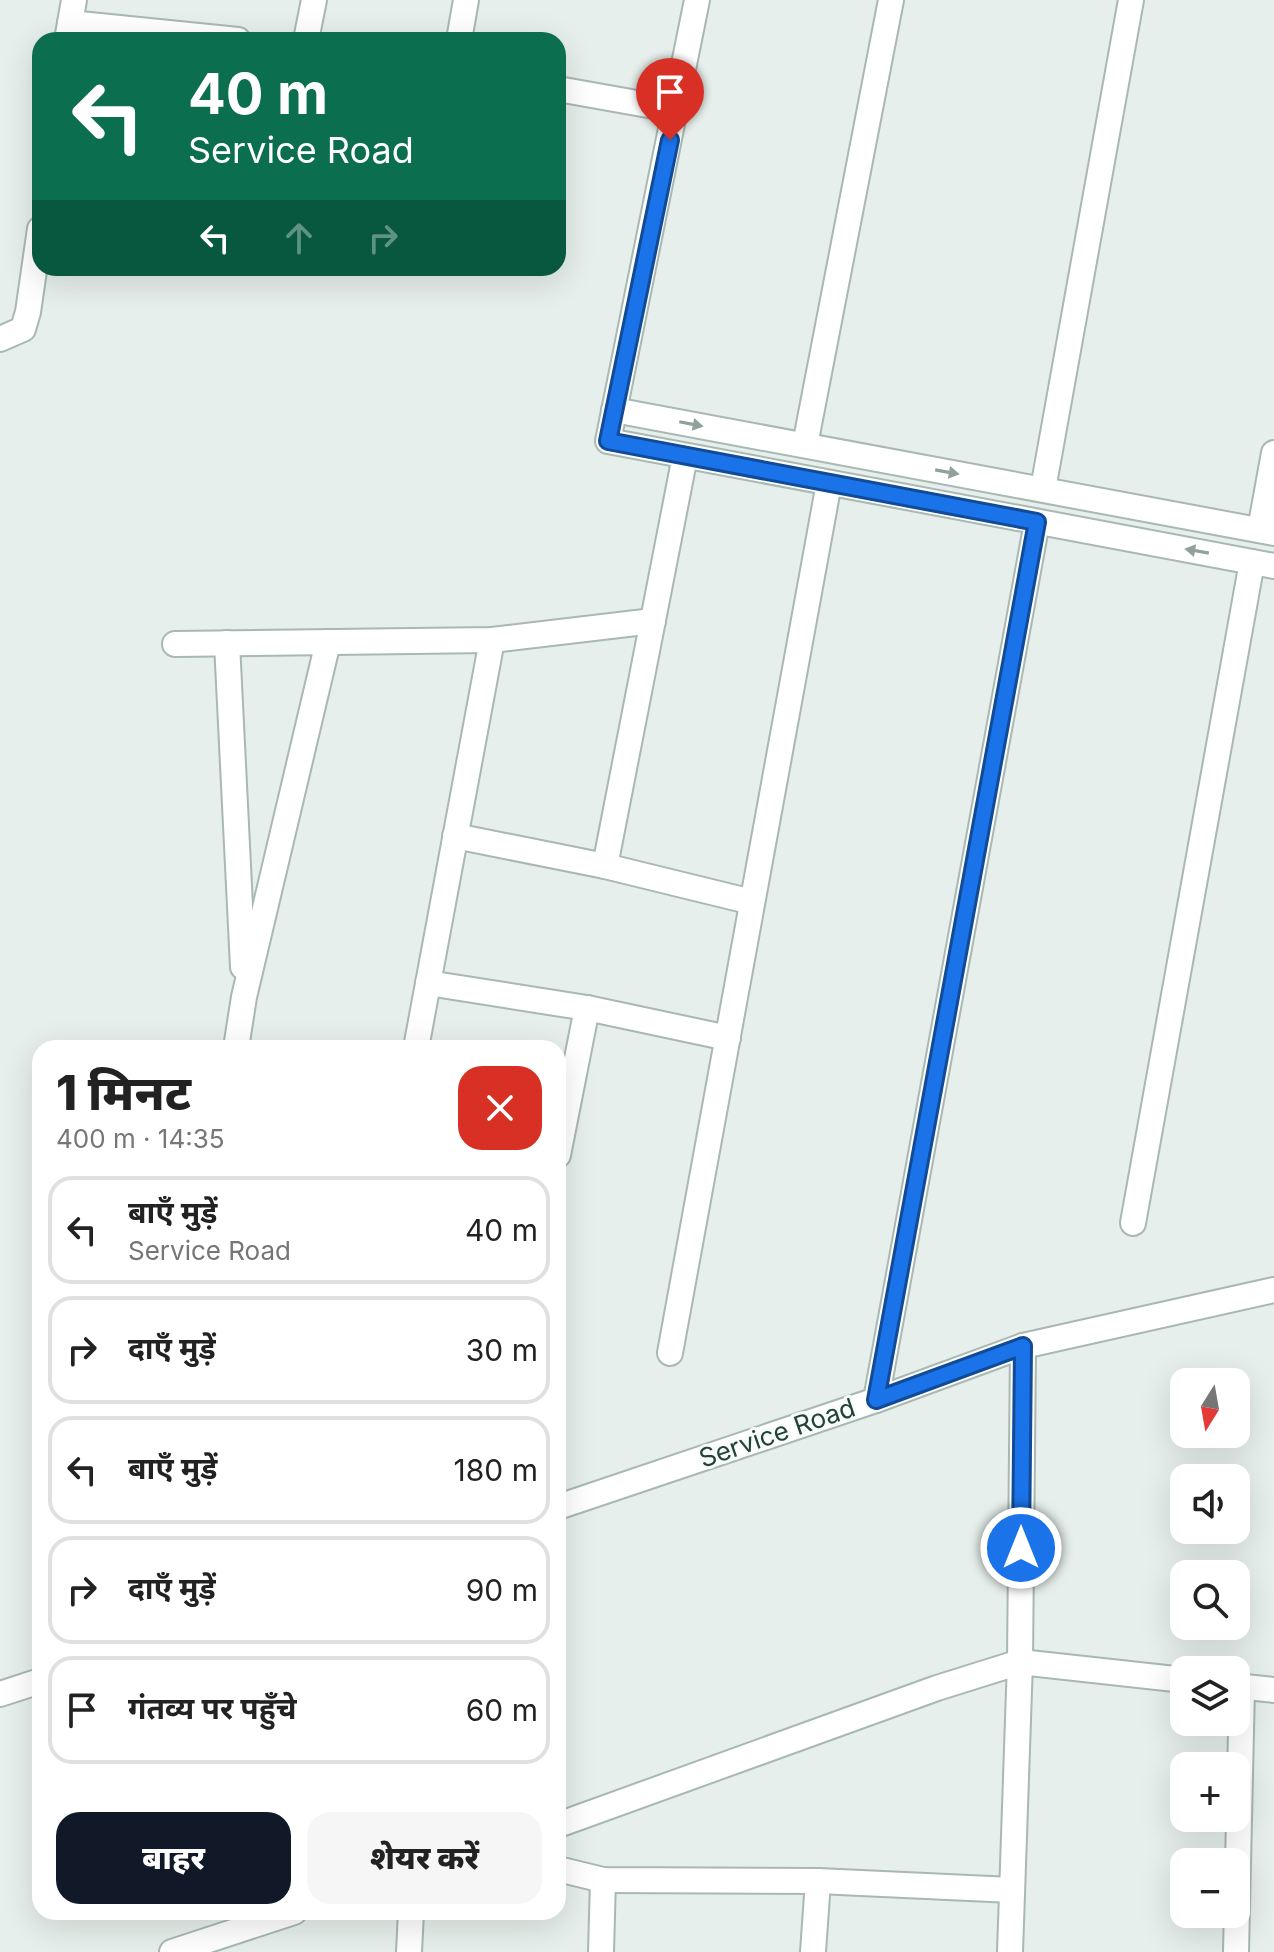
<!DOCTYPE html>
<html lang="hi">
<head>
<meta charset="utf-8">
<style>
	body { margin:0; font-family:Inter,"Noto Sans Devanagari",sans-serif; background:#f6f6f6; color:#222; height:100vh; display:flex; flex-direction:column; font-size:30px; white-space:nowrap }
	* { box-sizing:border-box; margin:0 }
	p { font-size:26px; color:#767676 }
	.icon { flex:none; width:44px; height:44px; fill:none; stroke:currentColor; stroke-width:2; stroke-linecap:round; stroke-linejoin:round }
	.map { position:relative; flex:1; overflow:hidden }
	.drawer { position:absolute; left:32px; top:1040px; width:534px; height:880px; display:flex; flex-direction:column; background:#fff; border-radius:24px; box-shadow:0 8px 32px #0002 }
	.drawer>* { flex:none }
	.top-card { position:absolute; left:32px; top:32px; width:534px; height:244px; border-radius:24px; box-shadow:0 8px 32px #0002; background:#0b6e4f; color:#fff; overflow:hidden }
	.needle { width:52px; rotate:191deg }
	.fabs { position:absolute; left:1170px; top:1368px; display:grid; gap:16px }
	.fabs a { display:grid; place-items:center; width:80px; height:80px; border-radius:16px; background:#fff; box-shadow:0 8px 32px #0002; font-size:40px }
	.pin { position:absolute; display:grid; place-items:center; width:68px; height:68px; color:#fff; margin:-82px -34px; border-radius:50% 50% 50% 0; rotate:-45deg; box-shadow:0 0 8px #0007 }
	.pin .icon { rotate:45deg }
	.me { position:absolute; width:88px; margin:-44px; rotate:0deg; stroke-linejoin:round; filter:drop-shadow(0 0 6px #0008) }
	.turn { display:flex; align-items:center; gap:28px; height:168px; padding:0 24px; font-size:36px }
	.turn .icon { width:104px; height:104px; stroke-width:2.5 }
	.turn b { display:block; font-size:56px; line-height:68px }
	.lanes { display:flex; align-items:center; height:76px; padding:0 24px; background:#0003; justify-content:center; gap:40px; direction:ltr }
	.lanes .off { opacity:.35 }
	.round { display:grid; place-items:center; flex:none; width:84px; height:84px; border-radius:24px; background:#f6f6f6 }
	.overview { display:flex; align-items:center; justify-content:space-between; height:136px; padding:0 24px }
	h1 { font-size:48px; font-weight:800; line-height:60px }
	.button { display:flex; gap:16px; margin-top:auto; padding:16px 24px }
	.button a { flex:1; height:92px; border-radius:24px; background:#111827; color:#fff; font-size:32px; font-weight:800; line-height:92px; text-align:center }
	.button a+a { background:#f6f6f6; color:#222 }
	ul { padding:0; list-style:none }
	li { display:flex; align-items:center; gap:24px; height:108px; margin:0 16px 12px; padding:0 8px; border:4px solid #e0e0e0; border-radius:24px }
	li div { flex:1 }
	li b { display:block; font-size:30px }
	li em { font-style:normal }
	.map>svg:first-child { display:block }
	.lines { fill:none; stroke-linecap:round; stroke-linejoin:round }
	.minor-casing { stroke:#a8b8b2; stroke-width:28 }
	.minor { stroke:#fff; stroke-width:24 }
	.oneway { fill:#92a09c }
	.route-casing { stroke:#114b97; stroke-width:20 }
	.route { stroke:#1a73e8; stroke-width:14 }
	.labels { text-anchor:middle; stroke-width:6; stroke-linejoin:round; paint-order:stroke }
	.street-label { font-size:26px; fill:#24423a; stroke:#f7fbf9 }
</style>
</head>
<body>
<div class="map">
<svg width="1274" height="1952" viewBox="0 0 1274 1952">
	<rect width="100%" height="100%" fill="#e6efeb"/>
	<g class="lines">
		<defs>
			<g id="minor">
				<polyline points="697,0 608,441 1274,566"/>
				<polyline points="70,23 238,40"/>
				<polyline points="67,40 74,0"/>
				<polyline points="306,40 314,0"/>
				<polyline points="459,40 466,0"/>
				<polyline points="558,89 676,110"/>
				<polyline points="0,339 23,329 28,312 40,229"/>
				<polyline points="614,410 1274,533"/>
				<polyline points="805,445 891,0"/>
				<polyline points="1043,489 1131,0"/>
				<polyline points="1260,530 1274,453"/>
				<polyline points="227,643 243,967"/>
				<polyline points="175,644 492,640 653,621"/>
				<polyline points="455,836 605,866 752,902"/>
				<polyline points="605,866 685,456"/>
				<polyline points="428,983 587,1008 728,1038"/>
				<polyline points="236,1048 244,997 328,642"/>
				<polyline points="416,1048 492,640"/>
				<polyline points="558,1155 587,1008"/>
				<polyline points="1133,1223 1252,562"/>
				<polyline points="670,1353 829,483"/>
				<polyline points="876,1400 1037,522"/>
				<polyline points="558,1507 876,1400 1023,1346 1274,1290"/>
				<polyline points="1236,1686 1274,1690"/>
				<polyline points="0,1694 40,1681"/>
				<polyline points="558,1825 937,1688 1020,1662 1184,1680"/>
				<polyline points="558,1869 603,1880 818,1881 1012,1890"/>
				<polyline points="172,1952 294,1912"/>
				<polyline points="409,1952 411,1912"/>
				<polyline points="601,1952 603,1880"/>
				<polyline points="813,1952 818,1881"/>
				<polyline points="1010,1952 1020,1662 1023,1346"/>
				<polyline points="1236,1952 1242,1687"/>
			</g>
		</defs>
		<use href="#minor" class="minor-casing"/>
		<use href="#minor" class="minor"/>
	</g>
	<defs><path id="oneway-solid" d="M-6-.8H1V-3.2L6.5 0L1 3.2V.8H-6Z" transform="scale(2)"/></defs>
	<g class="oneway">
		<use href="#oneway-solid" transform="translate(691 424) rotate(11)"/>
		<use href="#oneway-solid" transform="translate(947 472) rotate(10)"/>
		<use href="#oneway-solid" transform="translate(1197 551) rotate(-170)"/>
	</g>
	<g class="lines">
		<defs>
			<polyline id="route" points="670,140 608,441 1037,522 876,1400 1023,1346 1021,1548"/>
		</defs>
		<use href="#route" class="route-casing"/>
		<use href="#route" class="route"/>
	</g>
	<g class="labels">
		<g class="street-label">
			<text transform="translate(777 1433) rotate(-19)" y="9">Service Road</text>
		</g>
	</g>
</svg>
<div class="fabs">
<a><svg class="needle" viewBox="-14 -14 28 28"><path d="M0-13l5 13h-10z" fill="#e53935"/><path d="M0 13l5-13h-10z" fill="#767676"/></svg></a>
<a><svg class="icon" aria-label="sound" viewBox="0 0 24 24"><path d="M4 9h4l5-4v14l-5-4H4zM17 9q2 3 0 6"/></svg></a>
<a><svg class="icon" aria-label="search" viewBox="0 0 24 24"><circle cx="10" cy="10" r="6"/><path d="M15 15l6 6"/></svg></a>
<a><svg class="icon" aria-label="layers" viewBox="0 0 24 24"><path d="M12 4l9 5-9 5-9-5zM3 14l9 5 9-5"/></svg></a>
<a>+</a>
<a>−</a>
</div>
<div class="pin" style="left:670px;top:140px;background:#d93025"><svg class="icon" aria-label="arrive" viewBox="0 0 24 24"><path d="M6 21V4h12l-3 4 3 4H6"/></svg></div>
<svg class="me" style="left:1021px;top:1548px" viewBox="-20 -20 40 40"><circle r="17" fill="#1a73e8" stroke="#fff" stroke-width="3"/><path d="M0-11L8 9 0 5-8 9z" fill="#fff"/></svg>
<div class="top-card">
<div class="turn"><svg class="icon" aria-label="left" viewBox="0 0 24 24"><path d="M17 20v-9H6M10 6l-5 5 5 5"/></svg><div><b>40 m</b>Service Road</div></div>
<div class="lanes"><svg class="icon" aria-label="left" viewBox="0 0 24 24"><path d="M17 20v-9H6M10 6l-5 5 5 5"/></svg><svg class="icon off" aria-label="ahead" viewBox="0 0 24 24"><path d="M12 20V5M6 11l6-6 6 6"/></svg><svg class="icon off" aria-label="right" viewBox="0 0 24 24"><path d="M7 20v-9h11M14 6l5 5-5 5"/></svg></div>
</div>
<section class="drawer">
<div class="overview"><div><h1>1 मिनट</h1><p>400 m · 14:35</p></div><a class="round" style="background:#d93025;color:#fff"><svg class="icon" aria-label="close" viewBox="0 0 24 24"><path d="M6 6l12 12M18 6L6 18"/></svg></a></div>
<ul>
<li><svg class="icon" aria-label="left" viewBox="0 0 24 24"><path d="M17 20v-9H6M10 6l-5 5 5 5"/></svg><div><b>बाएँ मुड़ें</b><p>Service Road</p></div><em>40 m</em></li>
<li><svg class="icon" aria-label="right" viewBox="0 0 24 24"><path d="M7 20v-9h11M14 6l5 5-5 5"/></svg><div><b>दाएँ मुड़ें</b></div><em>30 m</em></li>
<li><svg class="icon" aria-label="left" viewBox="0 0 24 24"><path d="M17 20v-9H6M10 6l-5 5 5 5"/></svg><div><b>बाएँ मुड़ें</b></div><em>180 m</em></li>
<li><svg class="icon" aria-label="right" viewBox="0 0 24 24"><path d="M7 20v-9h11M14 6l5 5-5 5"/></svg><div><b>दाएँ मुड़ें</b></div><em>90 m</em></li>
<li><svg class="icon" aria-label="arrive" viewBox="0 0 24 24"><path d="M6 21V4h12l-3 4 3 4H6"/></svg><div><b>गंतव्य पर पहुँचे</b></div><em>60 m</em></li>
</ul>
<div class="button"><a>बाहर</a><a>शेयर करें</a></div>
</section>
</div>
</body>
</html>
